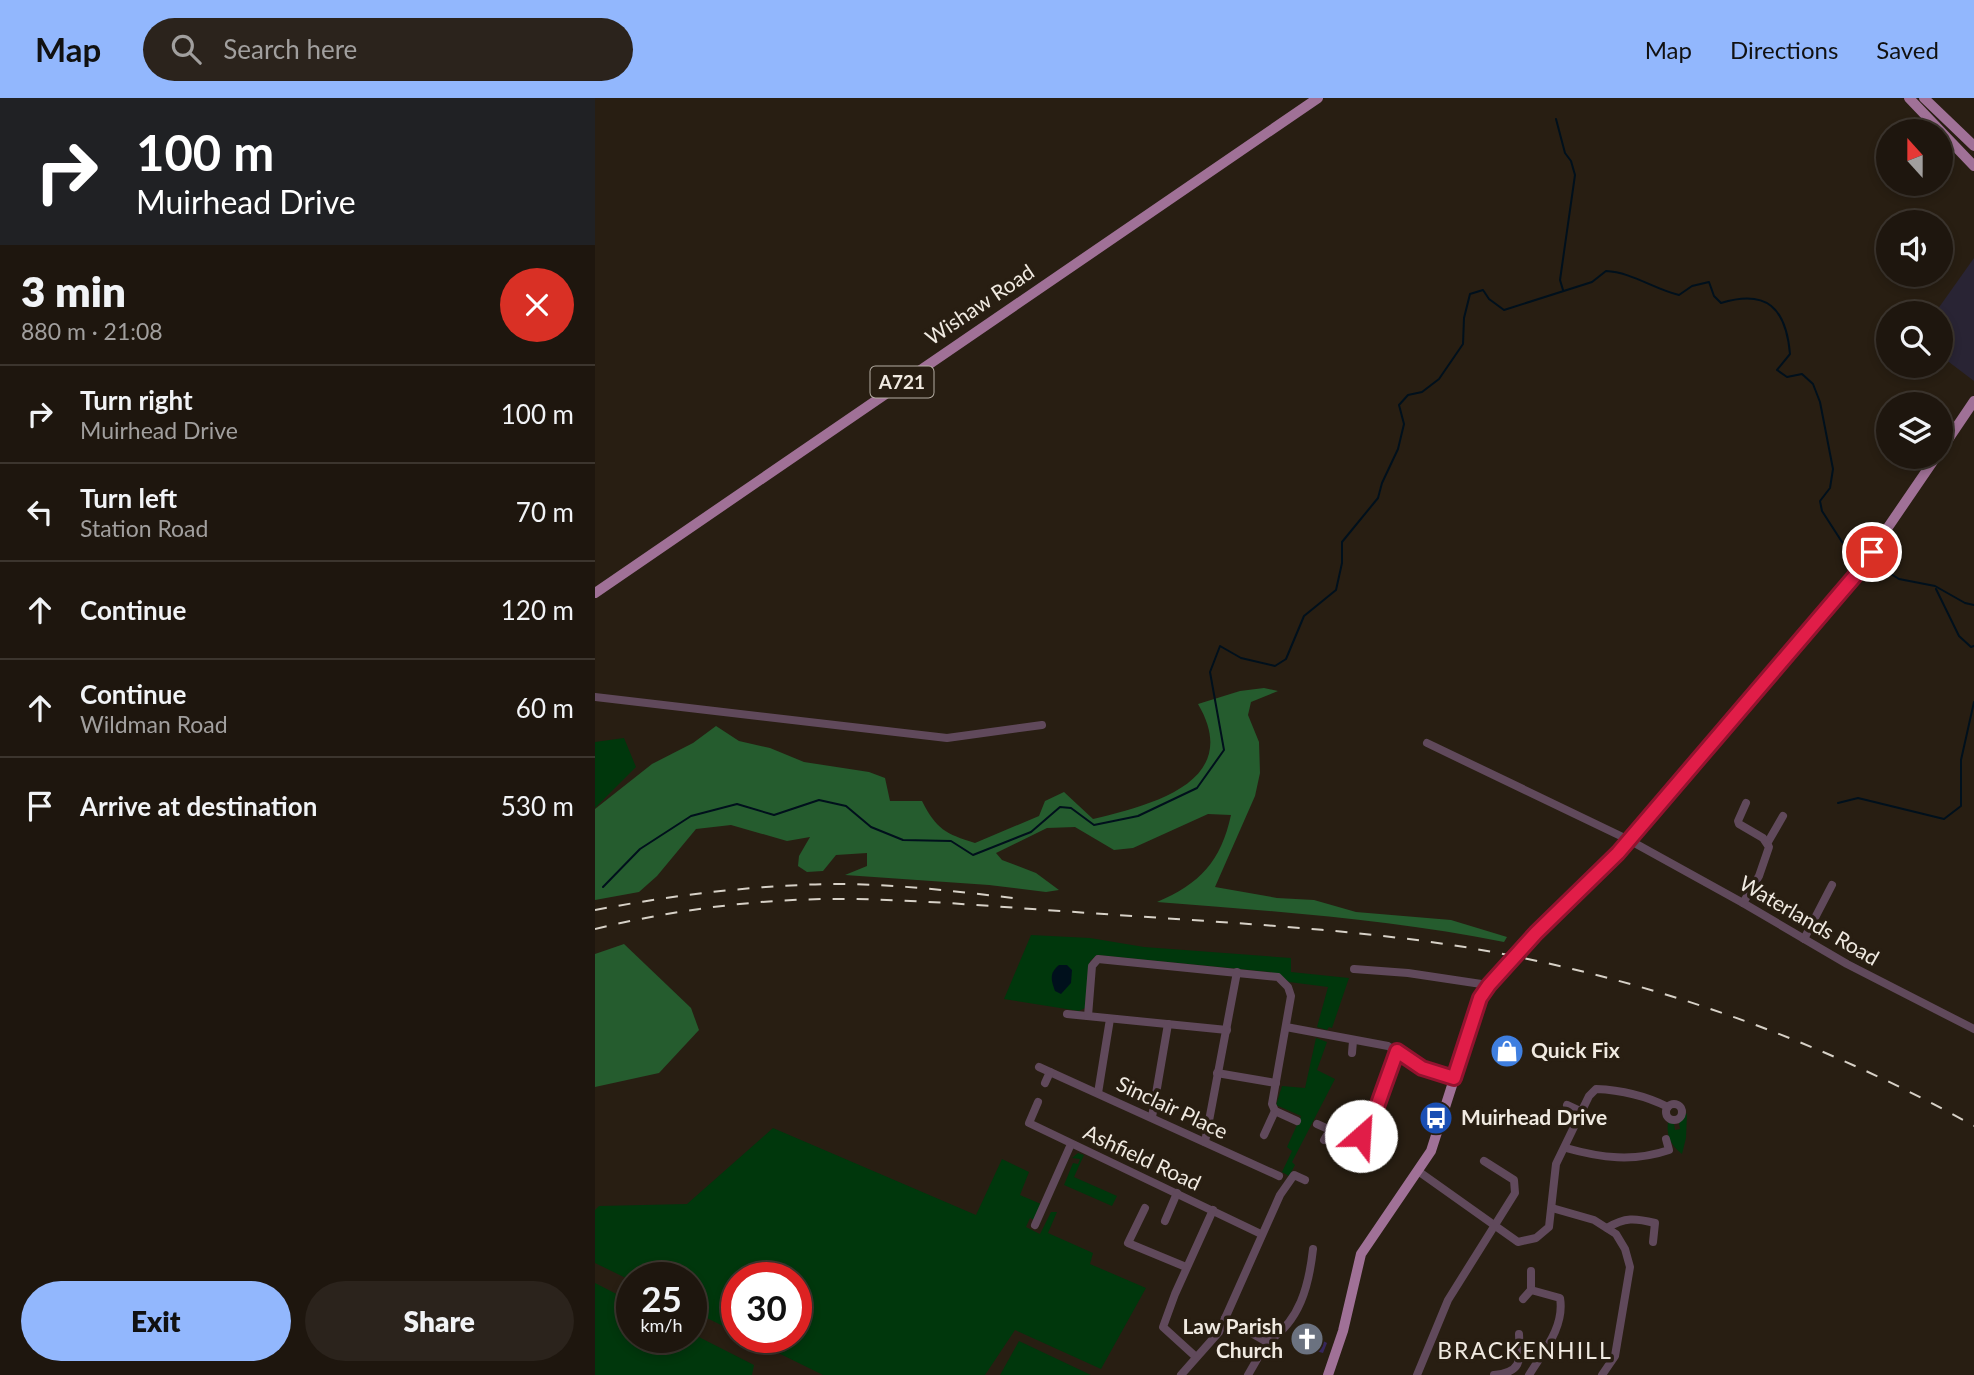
<!DOCTYPE html>
<html lang="en">
<head>
<meta charset="utf-8">
<style>
	body { margin:0; font-family:Lato,sans-serif; background:#2b231c; color:#f1f3f6; height:100vh; display:flex; flex-direction:column; font-size:26px; white-space:nowrap }
	* { box-sizing:border-box; margin:0 }
	p { font-size:23px; color:#a19f9e }
	.icon { flex:none; width:38px; height:38px; fill:none; stroke:currentColor; stroke-width:2; stroke-linecap:round; stroke-linejoin:round }
	.map { position:relative; flex:1; overflow:hidden }
	.drawer { display:flex; flex-direction:column; background:#1e160e; width:595px }
	.drawer>* { flex:none }
	.top-card { background:#202124; color:#fff; overflow:hidden }
	.needle { width:46px; rotate:339deg }
	.buttons { position:absolute; left:1281px; top:21px; display:grid; gap:14px }
	.buttons a { display:grid; place-items:center; width:77px; height:77px; border-radius:50%; background:#1e160e; box-shadow:0 4px 10px #0003,0 0 0 2px #3c352e; font-size:35px }
	.speed { position:absolute; left:21px; top:1164px; display:flex; gap:14px; font-size:35px; font-weight:700; text-align:center }
	.speed>* { display:grid; place-content:center; width:91px; height:91px; border-radius:50%; background:#1e160e; box-shadow:0 4px 10px #0003,0 0 0 2px #3c352e; line-height:1 }
	.speed small { font-size:18px; font-weight:400 }
	.speed .limit { border:10px solid #d22; background:#fff; color:#111 }
	.pin { position:absolute; display:grid; place-items:center; width:60px; height:60px; color:#fff; margin:-30px; border:4px solid #fff; border-radius:50%; box-shadow:0 2px 7px #0007 }
	.me { position:absolute; width:77px; margin:-38px; rotate:26deg; stroke-linejoin:round; filter:drop-shadow(0 0 5px #0008) }
	.turn { display:flex; align-items:center; gap:24px; height:147px; padding:0 21px; font-size:32px }
	.turn .icon { width:91px; height:91px; stroke-width:2.5 }
	.turn b { display:block; font-size:49px; line-height:60px }
	.round { display:grid; place-items:center; flex:none; width:74px; height:74px; border-radius:37px; background:#2b231c }
	.head { display:flex; align-items:center; justify-content:space-between; height:119px; padding:0 21px }
	h1 { font-size:42px; font-weight:800; line-height:52px }
	.button { display:flex; gap:14px; margin-top:auto; padding:14px 21px }
	.button a { flex:1; height:80px; border-radius:42px; background:#92b7fd; color:#111; font-size:28px; font-weight:800; line-height:80px; text-align:center }
	.button a+a { background:#2b231c; color:#f1f3f6 }
	ul { padding:0; list-style:none }
	li { display:flex; align-items:center; gap:21px; height:98px; padding:0 21px; border-top:2px solid #3c352e }
	li div { flex:1 }
	li b { display:block; font-size:26px }
	li em { font-style:normal }
	header { display:flex; align-items:center; gap:42px; box-sizing:border-box; height:98px; padding:0 35px; background:#92b7fd; color:#111 }
	header strong { font-size:33px }
	nav { display:flex; gap:38px; margin-inline-start:auto; font-size:24px }
	.search { width:490px; height:63px; background:#2b231c; display:flex; align-items:center; gap:18px; box-sizing:border-box; padding:0 24px; border-radius:38px; color:#a19f9e; font-size:26px }
	main { display:flex; flex:1; min-height:0 }
	.map>svg:first-child { display:block }
	.commercial { fill:#292434 }
	.green { fill:#00370c }
	.forest { fill:#255c2e }
	.water { fill:#00101c }
	.lines { fill:none; stroke-linecap:round; stroke-linejoin:round }
	.stream { stroke:#00101c; stroke-width:2 }
	.building { fill:#36265c }
	.minor { stroke:#60495b; stroke-width:8 }
	.major { stroke:#a07197; stroke-width:10 }
	.rail { stroke:#d7d1c7; stroke-width:2; stroke-dasharray:12 12; stroke-linecap:butt }
	.major-bridge { stroke:#a07197; stroke-width:10 }
	.route-casing { stroke:#92132f; stroke-width:18 }
	.route { stroke:#e11d48; stroke-width:12 }
	.labels { text-anchor:middle; stroke-width:7; stroke-linejoin:round; paint-order:stroke }
	.shield { fill:#281e12; stroke:#b4ada3; stroke-width:2 }
	.shield-label { font-size:19px; font-weight:bold; fill:#f0eae1 }
	.street-label { font-size:21px; fill:#f0eae1; stroke:#281e12 }
	.poi-label { font-size:21px; font-weight:bold; fill:#f0eae1; stroke:#281e12; text-anchor:start }
	.neighbourhood-label { font-size:23px; letter-spacing:2px; fill:#f0eae1; stroke:#281e12 }
</style>
</head>
<body>
<header>
<strong>Map</strong>
<div class="search"><svg class="icon" aria-label="search" viewBox="0 0 24 24"><circle cx="10" cy="10" r="6"/><path d="M15 15l6 6"/></svg>Search here</div>
<nav><a>Map</a><a>Directions</a><a>Saved</a></nav>
</header>
<main>
<section class="drawer">
<div class="top-card">
<div class="turn"><svg class="icon" aria-label="right" viewBox="0 0 24 24"><path d="M7 20v-9h11M14 6l5 5-5 5"/></svg><div><b>100 m</b>Muirhead Drive</div></div>
</div>
<div class="head"><div><h1>3 min</h1><p>880 m · 21:08</p></div><a class="round" style="background:#d93025;color:#fff"><svg class="icon" aria-label="close" viewBox="0 0 24 24"><path d="M6 6l12 12M18 6L6 18"/></svg></a></div>
<ul>
<li><svg class="icon" aria-label="right" viewBox="0 0 24 24"><path d="M7 20v-9h11M14 6l5 5-5 5"/></svg><div><b>Turn right</b><p>Muirhead Drive</p></div><em>100 m</em></li>
<li><svg class="icon" aria-label="left" viewBox="0 0 24 24"><path d="M17 20v-9H6M10 6l-5 5 5 5"/></svg><div><b>Turn left</b><p>Station Road</p></div><em>70 m</em></li>
<li><svg class="icon" aria-label="ahead" viewBox="0 0 24 24"><path d="M12 20V5M6 11l6-6 6 6"/></svg><div><b>Continue</b></div><em>120 m</em></li>
<li><svg class="icon" aria-label="ahead" viewBox="0 0 24 24"><path d="M12 20V5M6 11l6-6 6 6"/></svg><div><b>Continue</b><p>Wildman Road</p></div><em>60 m</em></li>
<li><svg class="icon" aria-label="arrive" viewBox="0 0 24 24"><path d="M6 21V4h12l-3 4 3 4H6"/></svg><div><b>Arrive at destination</b></div><em>530 m</em></li>
</ul>
<div class="button"><a>Exit</a><a>Share</a></div>
</section>
<div class="map">
<svg width="1379" height="1277" viewBox="0 0 1379 1277">
	<rect width="100%" height="100%" fill="#281e12"/>
	<polygon class="commercial" points="1379,160 1379,283 1346,258 1346,215 1340,215"/>
	<g class="green">
		<polygon points="29,640 41,669 0,710 0,644"/>
		<polygon points="436,837 495,840 549,849 696,860 696,874 754,880 737,930 734,929 732,932 722,929 733,889 694,884 685,877 675,874 502,857 495,863 490,910 484,913 409,901"/>
		<polygon points="721,940 732,944 722,972 740,981 697,1064 700,1067 694,1078 687,1074 697,1053 692,1049 706,1018 681,1007 687,988 710,990"/>
		<path d="M 1092,1015 L 1091,1040 L 1087,1056 C 1076,1048 1071,1037 1073,1024 L 1079,1026 L 1080,1032 L 1085,1031 L 1084,1025 Z"/>
		<polygon points="178,1030 381,1117 407,1061 434,1074 425,1097 446,1106 439,1122 435,1120 431,1129 445,1136 456,1114 462,1114 453,1135 498,1155 495,1166 551,1190 506,1271 420,1232 390,1277 228,1277 151,1239 201,1239 201,1180 142,1180 142,1235 96,1212 96,1180 37,1180 37,1183 0,1165 0,1112 4,1108 92,1106"/>
		<polygon points="483,1055 489,1057 479,1079 522,1098 517,1108 469,1087 478,1065 483,1066 485,1061 477,1060"/>
		<polygon points="0,1185 37,1204 37,1239 96,1239 96,1235 159,1267 157,1277 0,1277"/>
		<polygon points="424,1243 496,1277 405,1277"/>
	</g>
	<g class="forest">
		<path d="M 669,590 L 683,593 L 656,604 L 653,617 L 664,644 L 665,675 L 660,698 L 620,789 L 682,800 L 719,802 L 761,814 L 856,822 L 912,839 L 909,844 C 795,821 678,813 562,804 C 605,786 626,763 636,717 L 613,716 L 538,750 L 519,752 L 480,729 L 452,730 L 401,755 L 407,762 L 441,775 L 464,792 L 451,794 L 394,787 L 250,777 L 272,768 L 272,755 L 241,757 L 228,773 L 212,774 L 203,768 L 204,758 L 215,739 L 192,743 L 136,727 L 101,731 L 62,778 L 44,794 L 0,802 L 0,711 L 57,666 L 98,645 L 121,628 L 144,643 L 175,650 L 209,664 L 274,674 L 290,680 L 295,703 L 327,703 C 341,731 351,736 380,745 L 444,718 L 450,703 L 469,694 L 498,721 C 556,707 649,684 603,606 L 645,593 Z"/>
		<polygon points="29,846 96,910 104,932 64,975 0,989 0,856"/>
	</g>
	<path class="water" d="M 464,867 L 472,867 L 477,872 L 476,885 L 466,896 L 460,893 C 456,882 454,875 464,867 Z"/>
	<g class="lines">
		<g class="stream">
			<polyline points="961,21 970,55 976,63 980,77 965,182 968,192"/>
			<polyline points="1275,463 1304,481 1340,488 1370,505 1379,507"/>
			<polyline points="1341,491 1364,538 1376,549 1379,548"/>
			<polyline points="1243,705 1263,700 1349,721 1366,708 1366,662 1379,604"/>
			<path d="M 8,789 L 45,751 L 96,718 L 142,706 L 179,717 L 224,702 L 251,708 L 276,729 L 308,742 L 356,743 L 378,757 L 436,734 L 465,709 L 476,710 L 499,727 L 543,718 L 602,690 L 629,652 L 615,574 L 625,548 L 646,560 L 680,568 L 691,561 L 709,518 L 741,492 L 747,465 L 747,444 L 783,400 L 787,385 L 803,351 L 809,326 L 804,307 L 813,297 L 827,294 L 844,281 L 868,246 L 869,220 L 875,196 L 888,192 L 894,201 L 909,212 L 997,184 L 1011,173 C 1036,174 1059,191 1084,197 L 1097,188 L 1114,184 L 1119,198 L 1126,205 C 1172,191 1191,210 1195,256 L 1182,272 L 1192,279 L 1207,276 L 1218,286 L 1225,304 L 1238,371 L 1235,390 L 1225,403 L 1227,413 L 1247,444 L 1267,459"/>
		</g>
	</g>
	<g class="building">
		<polygon points="920,941 927,943 921,964 899,958 903,945 917,949"/>
		<polygon points="701,1228 732,1245 728,1255 695,1246"/>
	</g>
	<g class="lines">
		<g class="minor">
			<polyline points="0,599 352,640 447,627"/>
			<polyline points="832,645 1034,742 1148,805 1252,866 1379,931"/>
			<polyline points="1173,744 1188,718"/>
			<polyline points="1148,805 1164,778 1174,749 1168,740 1144,726 1143,723 1151,705"/>
			<polyline points="1209,841 1237,787"/>
			<polyline points="759,871 813,875 893,887"/>
			<polyline points="472,916 632,932"/>
			<polyline points="493,918 497,868 503,861 683,879 693,889 696,898 677,1006 680,1013 702,1023"/>
			<polyline points="691,929 793,948 827,970 859,980"/>
			<polyline points="757,955 758,943"/>
			<polyline points="444,969 684,1078"/>
			<polyline points="622,975 681,985"/>
			<polyline points="450,985 455,974"/>
			<polyline points="503,995 515,921"/>
			<polyline points="443,1004 434,1025 666,1136"/>
			<circle cx="1079" cy="1014" r="8"/>
			<polyline points="972,1007 985,1013"/>
			<polyline points="557,1019 573,926"/>
			<polyline points="722,1026 758,1042 766,1038 775,1029 802,953"/>
			<polyline points="669,1037 680,1013"/>
			<polyline points="729,1042 735,1032"/>
			<polyline points="610,1044 642,874"/>
			<path d="M 971,1050 C 1006,1060 1039,1064 1074,1052 L 1071,1041"/>
			<path d="M 823,1073 L 923,1144 L 941,1140 L 954,1129 L 961,1066 L 994,998 L 1001,991 C 1027,992 1049,997 1073,1009"/>
			<polyline points="550,1110 533,1145 591,1169"/>
			<polyline points="957,1110 999,1122 1021,1136 1030,1151 1035,1169 1020,1258 1007,1277"/>
			<polyline points="570,1123 582,1095"/>
			<polyline points="440,1127 476,1046"/>
			<path d="M 1012,1130 C 1030,1119 1040,1120 1060,1125 L 1058,1144"/>
			<polyline points="928,1201 936,1192 936,1173"/>
			<polyline points="630,1220 672,1244 653,1277"/>
			<path d="M 672,1244 C 705,1224 714,1187 718,1151"/>
			<polyline points="601,1259 568,1229 580,1196 618,1112"/>
			<polyline points="586,1277 624,1234 685,1097 699,1077 710,1082"/>
			<polyline points="822,1277 853,1202 920,1095 919,1082 889,1063"/>
			<path d="M 899,1277 C 929,1274 925,1260 924,1236"/>
			<path d="M 934,1277 C 948,1254 970,1229 965,1200 L 936,1192"/>
		</g>
		<g class="major">
			<polyline points="1314,0 1379,68"/>
			<polyline points="1329,0 1379,48"/>
			<polyline points="1346,352 1379,303"/>
			<polyline points="0,495 723,0"/>
			<polyline points="941,835 1023,755 1259,479 1341,359"/>
			<polyline points="733,1277 748,1233 766,1156 836,1053 885,900 901,877"/>
		</g>
		<g class="rail">
			<path d="M 0,812 C 68,799 137,790 206,787 C 276,783 349,792 418,800"/>
			<path d="M 0,831 C 82,811 169,800 254,801 C 335,802 415,810 495,815 C 616,824 737,829 857,847 C 1040,876 1218,938 1379,1028"/>
		</g>
		<polyline class="major-bridge" points="901,877 941,835"/>
	</g>
	<g class="lines">
		<defs>
			<polyline id="route" points="766,1038 775,1028 802,953 827,970 859,980 885,900 894,887 941,835 1023,755 1259,479 1277,454"/>
		</defs>
		<use href="#route" class="route-casing"/>
		<use href="#route" class="route"/>
	</g>
	<defs>
		<symbol id="shop-disc" viewBox="-11 -11 22 22"><circle r="9.5" fill="#3f7fe0" stroke="#281e12"/><path d="M-5-2.5h2.3a2.7 3.5 0 0 1 5.4 0H5L5.5 6h-11ZM-1.5-2.5h3a1.5 2.3 0 0 0-3 0Z" fill="#fff"/></symbol>
		<symbol id="bus-disc" viewBox="-11 -11 22 22"><circle r="9.5" fill="#1a4fb4" stroke="#281e12"/><path d="M-5-6H5V4H4V6H2V4H-2V6H-4V4H-5ZM-3.5-4V0h7V-4ZM-3.5 1.2v1.5H-2V1.2ZM2 1.2v1.5H3.5V1.2Z" fill="#fff"/></symbol>
		<symbol id="church-disc" viewBox="-11 -11 22 22"><circle r="9.5" fill="#6b7280" stroke="#281e12"/><path d="M-1.2-6h2.4v3.5h3.3v2.4h-3.3V6h-2.4V-.1h-3.3v-2.4h3.3Z" fill="#fff"/></symbol>
	</defs>
	<g fill-rule="evenodd">
		<use href="#shop-disc" x="893" y="934" width="38" height="38"/>
		<use href="#bus-disc" x="822" y="1001" width="38" height="38"/>
		<use href="#church-disc" x="693" y="1222" width="38" height="38"/>
	</g>
	<g class="labels">
		<rect class="shield" x="275.5" y="268.5" width="63" height="31" rx="5"/>
		<g class="shield-label">
			<text x="307" y="291">A721</text>
		</g>
		<g class="street-label">
			<text transform="translate(385 207) rotate(-34)" y="7">Wishaw Road</text>
			<text transform="translate(1214 823) rotate(30)" y="7">Waterlands Road</text>
			<text transform="translate(577 1010) rotate(25)" y="7">Sinclair Place</text>
			<text transform="translate(547 1060) rotate(25)" y="7">Ashfield Road</text>
		</g>
		<g class="poi-label">
			<text x="936" y="960">Quick Fix</text>
			<text x="866" y="1027">Muirhead Drive</text>
			<text x="688" y="1236" text-anchor="end">Law Parish<tspan x="688" dy="24">Church</tspan></text>
		</g>
		<g class="neighbourhood-label">
			<text x="930" y="1261">BRACKENHILL</text>
		</g>
	</g>
</svg>
<div class="buttons">
<a><svg class="needle" viewBox="-14 -14 28 28"><path d="M0-13l5 13h-10z" fill="#e53935"/><path d="M0 13l5-13h-10z" fill="#a19f9e"/></svg></a>
<a><svg class="icon" aria-label="sound" viewBox="0 0 24 24"><path d="M4 9h4l5-4v14l-5-4H4zM17 9q2 3 0 6"/></svg></a>
<a><svg class="icon" aria-label="search" viewBox="0 0 24 24"><circle cx="10" cy="10" r="6"/><path d="M15 15l6 6"/></svg></a>
<a><svg class="icon" aria-label="layers" viewBox="0 0 24 24"><path d="M12 4l9 5-9 5-9-5zM3 14l9 5 9-5"/></svg></a>
</div>
<div class="speed"><div>25<small>km/h</small></div><div class="limit">30</div></div>
<div class="pin" style="left:1277px;top:454px;background:#d93025"><svg class="icon" aria-label="arrive" viewBox="0 0 24 24"><path d="M6 21V4h12l-3 4 3 4H6"/></svg></div>
<svg class="me" style="left:766px;top:1038px" viewBox="-20 -20 40 40"><circle r="19" fill="#fff"/><path d="M0-13L10 11 0 6-10 11z" fill="#e11d48"/></svg>
</div>
</main>
</body>
</html>
